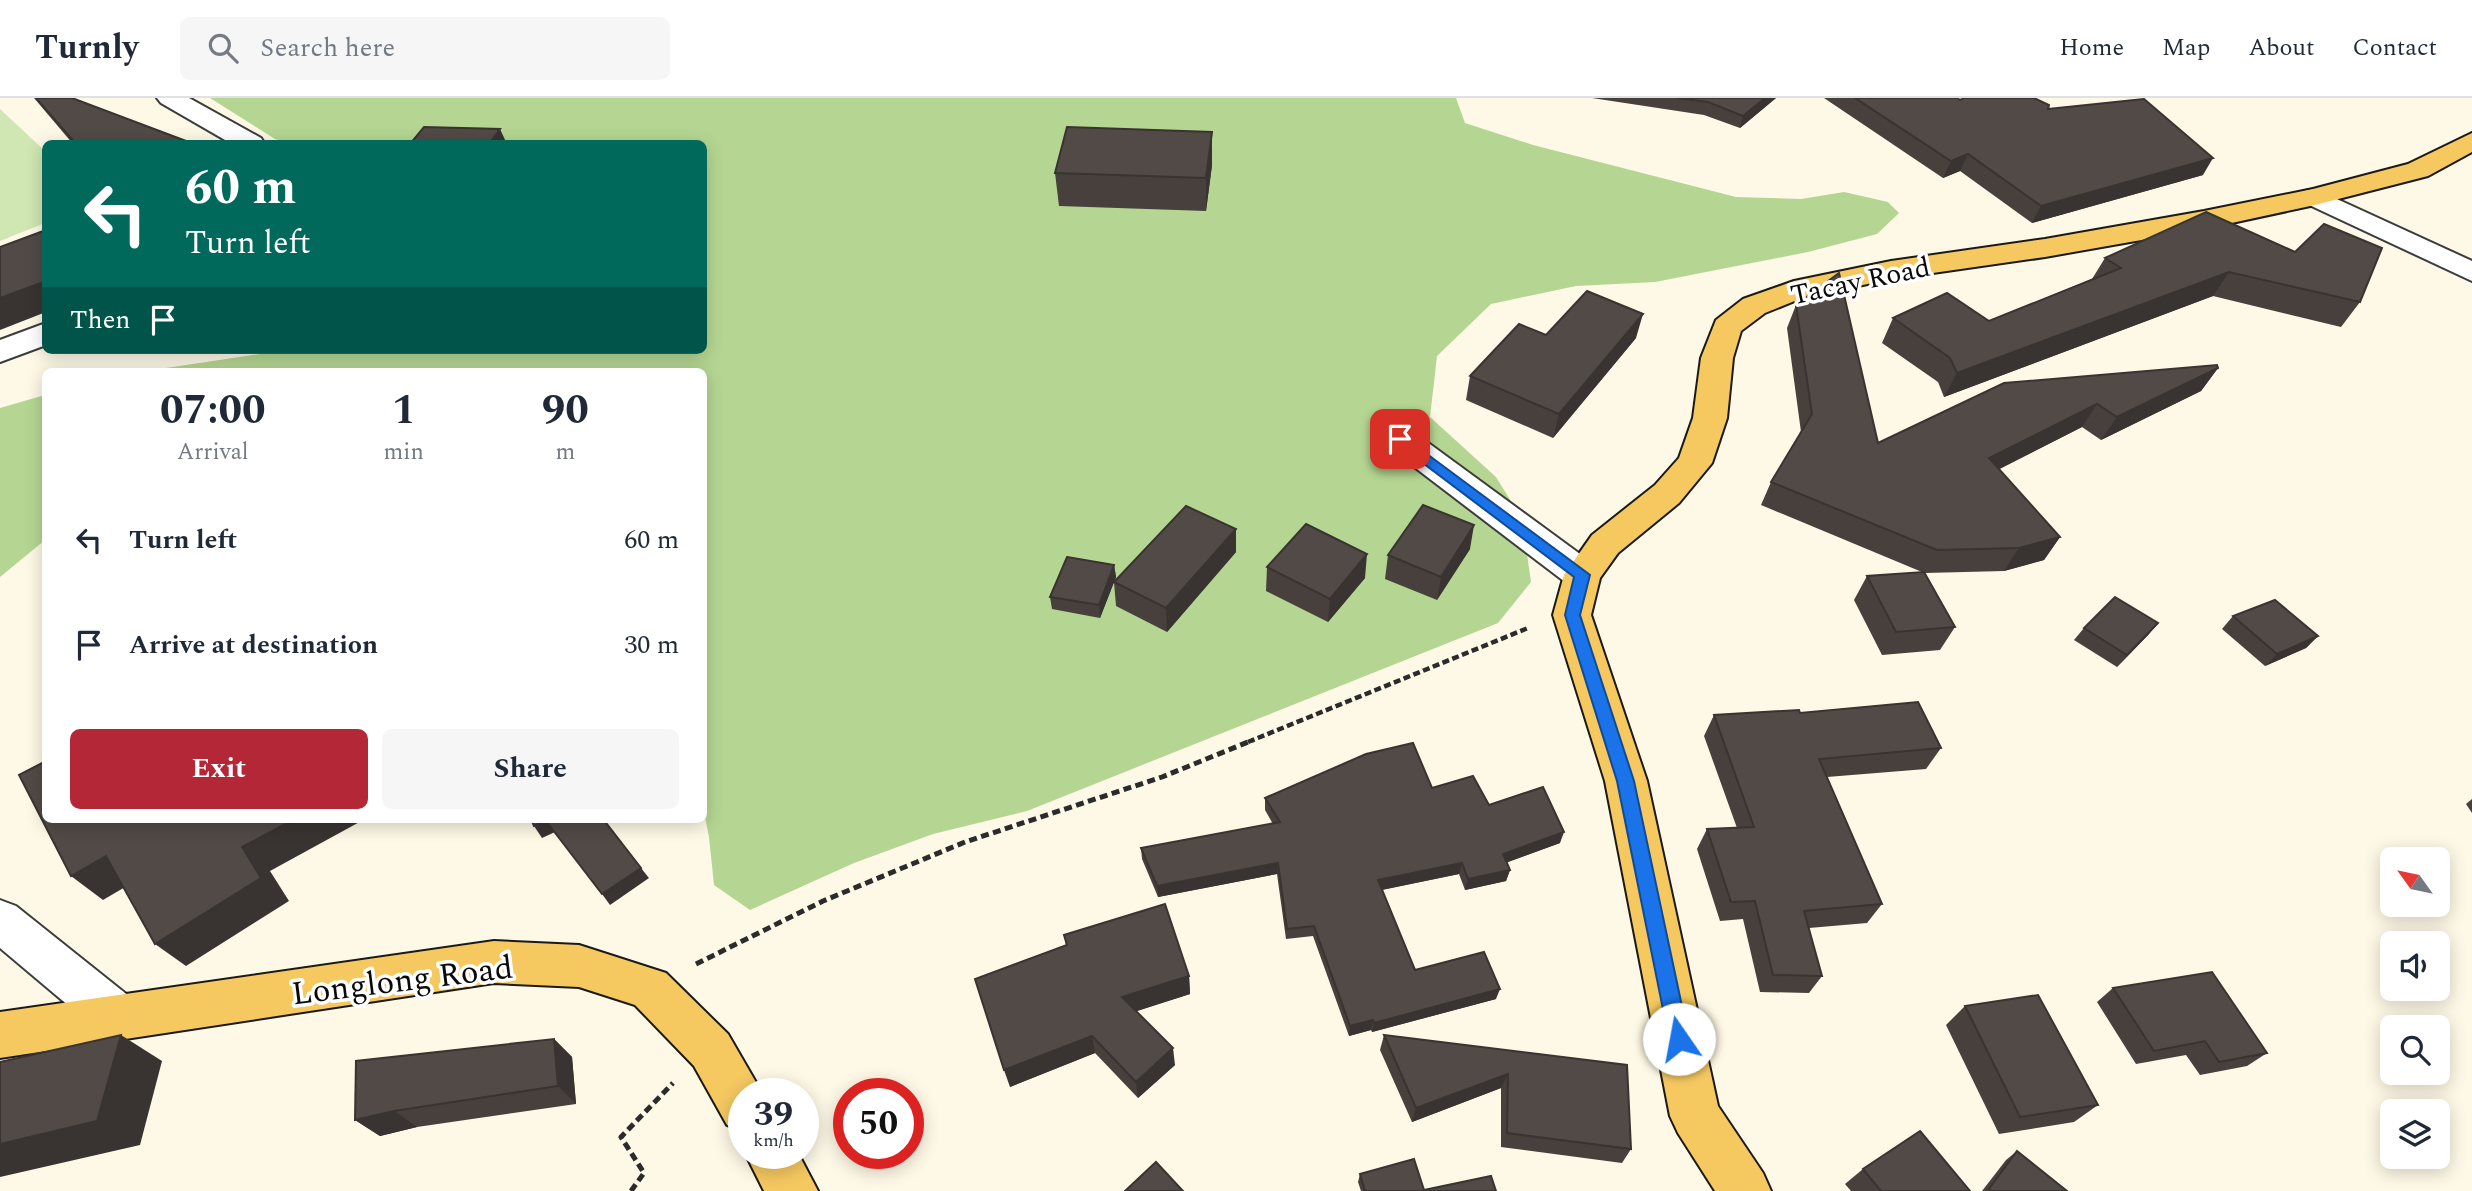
<!DOCTYPE html>
<html lang="en">
<head>
<meta charset="utf-8">
<style>
	body { margin:0; font-family:Spectral,serif; background:#f6f6f7; color:#1f2937; height:100vh; display:flex; flex-direction:column; font-size:26px; white-space:nowrap }
	* { box-sizing:border-box; margin:0 }
	p { font-size:23px; color:#747a83 }
	.icon { flex:none; width:38px; height:38px; fill:none; stroke:currentColor; stroke-width:2; stroke-linecap:round; stroke-linejoin:round }
	.map { position:relative; flex:1; overflow:hidden }
	.side { position:absolute; left:42px; top:270px; width:665px; height:455px; display:flex; flex-direction:column; background:#fff; border-radius:10px; box-shadow:0 4px 18px #0003 }
	.side>* { flex:none }
	.hud { position:absolute; left:42px; top:42px; width:665px; height:214px; border-radius:10px; box-shadow:0 4px 18px #0003; background:#00695c; color:#fff; overflow:hidden }
	.needle { width:46px; rotate:303deg }
	.buttons { position:absolute; left:2380px; top:749px; display:grid; gap:14px }
	.buttons a { display:grid; place-items:center; width:70px; height:70px; border-radius:10px; background:#fff; box-shadow:0 4px 18px #0003; font-size:35px }
	.speed { position:absolute; left:728px; top:980px; display:flex; gap:14px; font-size:35px; font-weight:700; text-align:center }
	.speed>* { display:grid; place-content:center; width:91px; height:91px; border-radius:50%; background:#fff; box-shadow:0 4px 18px #0003; line-height:1 }
	.speed small { font-size:18px; font-weight:400 }
	.speed .limit { border:10px solid #d22; background:#fff; color:#111 }
	.pin { position:absolute; display:grid; place-items:center; width:60px; height:60px; color:#fff; margin:-30px; border-radius:14px; box-shadow:0 4px 10px #0006 }
	.me { position:absolute; width:77px; margin:-38px; rotate:348deg; stroke-linejoin:round; filter:drop-shadow(0 0 5px #0008) }
	.turn { display:flex; align-items:center; gap:24px; height:147px; padding:0 28px; font-size:32px }
	.turn .icon { width:91px; height:91px; stroke-width:2.5 }
	.turn b { display:block; font-size:49px; line-height:60px }
	.then { display:flex; align-items:center; height:66px; padding:0 28px; background:#0003; gap:14px; font-size:26px }
	.eta { display:flex; justify-content:space-evenly; align-items:center; height:119px; text-align:center }
	.eta b { font-size:42px; font-weight:700; line-height:49px }
	.action { display:flex; gap:14px; margin-top:auto; padding:14px 28px }
	.action a { flex:1; height:80px; border-radius:10px; background:#b42736; color:#fff; font-size:28px; font-weight:700; line-height:80px; text-align:center }
	.action a+a { background:#f6f6f7; color:#1f2937 }
	ul { padding:0; list-style:none }
	li { display:flex; align-items:center; gap:21px; height:105px; padding:0 28px }
	li div { flex:1 }
	li b { display:block; font-size:26px }
	li em { font-style:normal }
	header { display:flex; align-items:center; gap:42px; box-sizing:border-box; height:98px; padding:0 35px; background:#fff; border-bottom:2px solid #e0e1e3 }
	header strong { font-size:33px }
	nav { display:flex; gap:38px; margin-inline-start:auto; font-size:24px }
	.search { width:490px; height:63px; background:#f6f6f7; display:flex; align-items:center; gap:18px; box-sizing:border-box; padding:0 24px; border-radius:10px; color:#747a83; font-size:26px }
	.map>svg:first-child { display:block }
	.green { fill:#d0e6b3 }
	.forest { fill:#b5d692 }
	.lines { fill:none; stroke-linecap:round; stroke-linejoin:round }
	.minor-casing { stroke:#3c3c3c; stroke-width:4 }
	.major-casing { stroke:#1a1a1a; stroke-width:4 }
	.path-far1 { stroke:#2b2b2b; stroke-width:4.5; stroke-dasharray:7 3.5; stroke-linecap:butt }
	.path { stroke:#2b2b2b; stroke-width:5; stroke-dasharray:8 4.5; stroke-linecap:butt }
	.minor { fill:#fff; fill-rule:evenodd }
	.major { fill:#f5c860; fill-rule:evenodd }
	.wall { fill:#47403c }
	.shaded-wall { fill:#393431 }
	.building { fill:#524a46; stroke:#393431; stroke-width:2 }
	.route { fill:#1a73e8; stroke:#114b97; stroke-width:2 }
	.labels { text-anchor:middle; stroke-width:7; stroke-linejoin:round; paint-order:stroke }
	.street-label { font-size:28px; fill:#090909; stroke:#fff }
	.near-street-label { font-size:33px; fill:#090909; stroke:#fff }
</style>
</head>
<body>
<header>
<strong>Turnly</strong>
<div class="search"><svg class="icon" aria-label="search" viewBox="0 0 24 24"><circle cx="10" cy="10" r="6"/><path d="M15 15l6 6"/></svg>Search here</div>
<nav><a>Home</a><a>Map</a><a>About</a><a>Contact</a></nav>
</header>
<div class="map">
<svg width="2472" height="1093" viewBox="0 0 2472 1093">
	<rect width="100%" height="100%" fill="#fef8e6"/>
	<polygon class="green" points="0,11 46,54 45,125 0,143"/>
	<g class="forest">
		<polygon points="210,0 1456,0 1465,25 1533,47 1736,99 1801,101 1844,94 1888,104 1899,115 1877,136 1808,154 1655,184 1576,188 1491,206 1437,258 1430,319 1496,379 1522,421 1531,484 1498,525 1027,713 933,736 854,765 750,812 714,787 709,739 704,714 704,273 146,273 287,252 704,252 704,46 289,45 275,41"/>
		<polygon points="45,297 45,442 0,479 0,310"/>
	</g>
	<g class="lines">
		<defs>
			<g id="minor">
				<polygon points="157,0 189,0 261,40 265,46 232,46 161,5"/>
				<polygon points="2315,91 2472,163 2472,183 2305,105 2301,99 2305,93"/>
				<polygon points="46,225 46,247 0,264 0,242"/>
				<polygon points="1400,330 1412,333 1595,467 1600,477 1595,487 1582,491 1569,487 1388,349 1383,341 1388,333"/>
				<polygon points="0,802 16,808 135,903 142,919 135,935 118,941 101,935 0,850"/>
			</g>
			<g id="major">
				<polygon points="2472,35 2472,54 2428,78 2315,107 2204,131 2045,159 1891,181 1802,200 1765,215 1741,233 1733,260 1727,320 1712,365 1679,405 1618,455 1600,480 1591,517 1647,683 1718,1008 1763,1075 1771,1093 1715,1093 1678,1035 1670,1018 1605,683 1553,517 1564,477 1592,437 1655,387 1679,360 1693,320 1701,260 1716,222 1743,201 1794,183 1891,163 2045,141 2204,113 2313,91 2408,66"/>
				<polygon points="494,843 579,847 666,875 728,936 761,993 763,996 744,996 744,1034 727,1027 694,968 635,907 579,889 494,885 0,960 0,914"/>
				<polygon points="745,1055 798,1055 818,1093 764,1093"/>
			</g>
		</defs>
		<use href="#minor" class="minor-casing"/>
		<use href="#major" class="major-casing"/>
		<polyline class="path-far1" points="1248,644 1528,530"/>
		<g class="path">
			<polyline points="696,866 823,803 965,744 1162,679 1253,642"/>
			<polyline points="631,1093 644,1075 621,1039 673,985"/>
		</g>
		<use href="#minor" class="minor"/>
		<use href="#major" class="major"/>
	</g>
	<g class="wall">
		<polygon points="34,0 36,0 194,46 73,46"/>
		<polygon points="1592,0 1776,0 1740,30 1704,17"/>
		<polygon points="1824,0 1957,0 1960,2 2048,11 2203,77 2032,125 1960,73 1943,80"/>
		<polygon points="1212,67 1206,113 1059,108 1055,75"/>
		<polygon points="2206,114 2360,204 2341,229 2213,198 1944,299 1938,284 1882,245 1893,220 1989,223 2092,181 2105,160"/>
		<polygon points="1796,207 1878,345 2218,270 2201,293 2101,342 2082,329 1999,371 2060,439 2044,462 2004,473 1925,475 1955,529 1940,552 1882,557 1854,502 1867,478 1922,474 1761,407 1771,384 1801,334 1787,230"/>
		<polygon points="1546,237 1636,240 1553,340 1466,302 1470,278"/>
		<polygon points="1470,451 1437,502 1385,481 1388,457"/>
		<polygon points="1236,454 1167,534 1116,508 1114,484 1100,520 1052,511 1050,499 1114,467 1116,479 1114,484"/>
		<polygon points="1267,469 1365,480 1328,524 1266,493"/>
		<polygon points="2233,518 2318,538 2306,550 2265,568 2222,531"/>
		<polygon points="2158,525 2148,537 2117,569 2074,542 2084,530"/>
		<polygon points="1800,615 1941,650 1926,671 1827,679 1882,806 1867,825 1809,830 1822,878 1809,895 1760,894 1743,821 1720,823 1697,751 1707,731 1737,730 1704,638 1714,617"/>
		<polygon points="1432,690 1489,707 1560,745 1507,764 1510,772 1506,783 1465,792 1459,776 1382,792 1415,872 1496,901 1372,934 1371,932 1349,938 1313,838 1286,841 1277,776 1158,799 1142,761 1141,750 1273,726 1265,712 1265,700"/>
		<polygon points="2472,701 2472,715 2466,706"/>
		<polygon points="1064,837 1189,878 1190,896 1136,913 1175,967 1138,1000 1095,955 1010,989 1066,847"/>
		<polygon points="2113,890 2267,955 2247,968 2200,977 2186,957 2136,966 2097,904"/>
		<polygon points="1965,908 2098,1007 2074,1024 1999,1036 1946,927"/>
		<polygon points="1384,937 1627,967 1631,1051 1622,1065 1501,1049 1501,990 1412,1024 1380,952"/>
		<polygon points="554,941 572,959 576,1006 417,1029 380,1038 355,1022"/>
		<polygon points="2017,1053 2067,1093 1982,1093 2006,1062"/>
		<polygon points="1863,1071 1970,1093 1851,1093 1845,1086"/>
		<polygon points="1360,1076 1424,1092 1496,1093 1361,1093 1358,1084"/>
	</g>
	<g class="shaded-wall">
		<polygon points="1765,0 1776,0 1740,30 1743,18"/>
		<polygon points="500,31 507,46 489,46"/>
		<polygon points="1212,34 1212,67 1206,113 1206,80"/>
		<polygon points="1968,56 1960,73 1943,80 1951,63"/>
		<polygon points="2213,60 2203,77 2032,125 2041,108"/>
		<polygon points="2229,174 2213,198 1944,299 1957,275"/>
		<polygon points="46,183 46,214 0,232 0,200"/>
		<polygon points="1643,216 1636,240 1553,340 1559,316"/>
		<polygon points="2218,270 2201,293 2101,342 2117,319"/>
		<polygon points="2097,306 2082,329 1976,383 1989,360"/>
		<polygon points="1474,427 1470,451 1437,502 1441,479"/>
		<polygon points="1236,431 1236,454 1167,534 1166,510"/>
		<polygon points="2060,439 2044,462 2004,473 2019,450"/>
		<polygon points="1367,456 1365,480 1328,524 1330,501"/>
		<polygon points="1114,467 1116,479 1100,520 1099,507"/>
		<polygon points="2158,525 2148,537 2117,569 2127,557"/>
		<polygon points="2318,538 2306,550 2265,568 2277,556"/>
		<polygon points="295,721 365,721 270,773 289,803 186,868 155,846 242,749"/>
		<polygon points="546,723 555,734 542,740 534,728"/>
		<polygon points="1564,734 1560,745 1500,767 1503,756"/>
		<polygon points="106,758 137,782 103,802 71,778"/>
		<polygon points="1278,765 1277,776 1158,799 1157,788"/>
		<polygon points="1462,765 1459,776 1376,793 1378,782"/>
		<polygon points="641,770 649,780 610,807 602,796"/>
		<polygon points="1510,772 1506,783 1465,792 1468,781"/>
		<polygon points="1189,878 1190,896 1125,917 1122,899"/>
		<polygon points="1500,891 1496,901 1372,934 1374,925"/>
		<polygon points="1373,922 1371,932 1349,938 1350,928"/>
		<polygon points="121,937 162,963 140,1047 0,1079 0,1046"/>
		<polygon points="1092,938 1095,955 1010,989 1004,972"/>
		<polygon points="554,941 572,959 576,1006 558,988"/>
		<polygon points="1173,950 1175,967 1138,1000 1136,984"/>
		<polygon points="1508,976 1501,990 1412,1024 1416,1010"/>
		<polygon points="394,1013 417,1029 380,1038 355,1022"/>
	</g>
	<g class="building">
		<polygon points="36,0 72,0 194,46 76,46"/>
		<polygon points="1677,0 1765,0 1743,18 1708,4"/>
		<polygon points="1855,0 1957,0 1960,2 1964,0 2034,0 2049,7 2048,11 2144,1 2213,60 2041,108 1968,56 1951,63"/>
		<polygon points="424,29 500,31 489,46 410,46"/>
		<polygon points="1067,29 1212,34 1206,80 1055,75"/>
		<polygon points="2206,114 2295,154 2324,126 2382,150 2360,204 2229,174 1957,275 1950,260 1893,220 1947,195 1989,223 2121,170 2105,160"/>
		<polygon points="46,132 46,183 0,200 0,149"/>
		<polygon points="1839,175 1878,345 2004,285 2217,267 2218,270 2117,319 2097,306 1989,360 2060,439 2019,450 1937,452 1771,384 1812,316 1796,207"/>
		<polygon points="1587,193 1643,216 1559,316 1470,278 1519,226 1546,237"/>
		<polygon points="1423,407 1474,427 1441,479 1388,457"/>
		<polygon points="1186,408 1236,431 1166,510 1114,484"/>
		<polygon points="1306,426 1367,456 1330,501 1267,469"/>
		<polygon points="1067,459 1114,467 1099,507 1050,499"/>
		<polygon points="1924,474 1955,529 1896,534 1867,478"/>
		<polygon points="2115,499 2158,525 2127,557 2084,530"/>
		<polygon points="2275,502 2318,538 2277,556 2233,518"/>
		<polygon points="1918,604 1941,650 1819,661 1882,806 1804,813 1822,878 1773,877 1755,803 1731,804 1707,731 1754,729 1714,617 1799,612 1800,615"/>
		<polygon points="1413,645 1432,690 1473,678 1489,707 1543,689 1564,734 1503,756 1510,772 1468,781 1462,765 1378,782 1415,872 1484,854 1500,891 1374,925 1373,922 1350,928 1314,828 1287,831 1278,765 1157,788 1141,750 1280,724 1265,700 1366,656"/>
		<polygon points="46,663 46,721 295,721 242,749 261,780 155,846 106,758 71,778 19,677"/>
		<polygon points="531,721 603,721 641,770 602,796 546,723 534,728"/>
		<polygon points="1165,806 1189,878 1122,899 1173,950 1136,984 1092,938 1004,972 975,881 1067,847 1064,837"/>
		<polygon points="2212,874 2267,955 2219,964 2205,943 2154,953 2113,890"/>
		<polygon points="2038,897 2098,1007 2020,1019 1965,908"/>
		<polygon points="121,937 97,1023 0,1046 0,964"/>
		<polygon points="1384,937 1627,967 1631,1051 1507,1035 1508,976 1416,1010"/>
		<polygon points="554,941 558,988 394,1013 355,1022 356,963"/>
		<polygon points="1920,1033 1970,1093 1881,1093 1863,1071"/>
		<polygon points="2017,1053 2067,1093 1991,1093 1989,1091"/>
		<polygon points="1414,1061 1424,1092 1491,1078 1496,1093 1365,1093 1360,1076"/>
		<polygon points="1156,1064 1183,1093 1125,1093"/>
	</g>
	<polygon class="route" points="1400,336 1590,477 1580,517 1634,683 1689,941 1686,948 1679,950 1672,948 1669,941 1617,683 1565,517 1574,479 1395,344 1393,341"/>
	<g class="labels">
		<g class="street-label">
			<text transform="translate(1860 182) rotate(-12)" y="10">Tacay Road</text>
		</g>
		<g class="near-street-label">
			<text transform="translate(402 881) rotate(-7)" y="12">Longlong Road</text>
		</g>
	</g>
</svg>
<div class="buttons">
<a><svg class="needle" viewBox="-14 -14 28 28"><path d="M0-13l5 13h-10z" fill="#e53935"/><path d="M0 13l5-13h-10z" fill="#747a83"/></svg></a>
<a><svg class="icon" aria-label="sound" viewBox="0 0 24 24"><path d="M4 9h4l5-4v14l-5-4H4zM17 9q2 3 0 6"/></svg></a>
<a><svg class="icon" aria-label="search" viewBox="0 0 24 24"><circle cx="10" cy="10" r="6"/><path d="M15 15l6 6"/></svg></a>
<a><svg class="icon" aria-label="layers" viewBox="0 0 24 24"><path d="M12 4l9 5-9 5-9-5zM3 14l9 5 9-5"/></svg></a>
</div>
<div class="speed"><div>39<small>km/h</small></div><div class="limit">50</div></div>
<div class="pin" style="left:1400px;top:341px;background:#d93025"><svg class="icon" aria-label="arrive" viewBox="0 0 24 24"><path d="M6 21V4h12l-3 4 3 4H6"/></svg></div>
<svg class="me" style="left:1679px;top:941px" viewBox="-20 -20 40 40"><circle r="19" fill="#fff"/><path d="M0-13L10 11 0 6-10 11z" fill="#1a73e8"/></svg>
<div class="hud">
<div class="turn"><svg class="icon" aria-label="left" viewBox="0 0 24 24"><path d="M17 20v-9H6M10 6l-5 5 5 5"/></svg><div><b>60 m</b>Turn left</div></div>
<div class="then">Then<svg class="icon" aria-label="arrive" viewBox="0 0 24 24"><path d="M6 21V4h12l-3 4 3 4H6"/></svg></div>
</div>
<section class="side">
<div class="eta">
<div><b>07:00</b><p>Arrival</p></div>
<div><b>1</b><p>min</p></div>
<div><b>90</b><p>m</p></div>
</div>
<ul>
<li><svg class="icon" aria-label="left" viewBox="0 0 24 24"><path d="M17 20v-9H6M10 6l-5 5 5 5"/></svg><div><b>Turn left</b></div><em>60 m</em></li>
<li><svg class="icon" aria-label="arrive" viewBox="0 0 24 24"><path d="M6 21V4h12l-3 4 3 4H6"/></svg><div><b>Arrive at destination</b></div><em>30 m</em></li>
</ul>
<div class="action"><a>Exit</a><a>Share</a></div>
</section>
</div>
</body>
</html>
